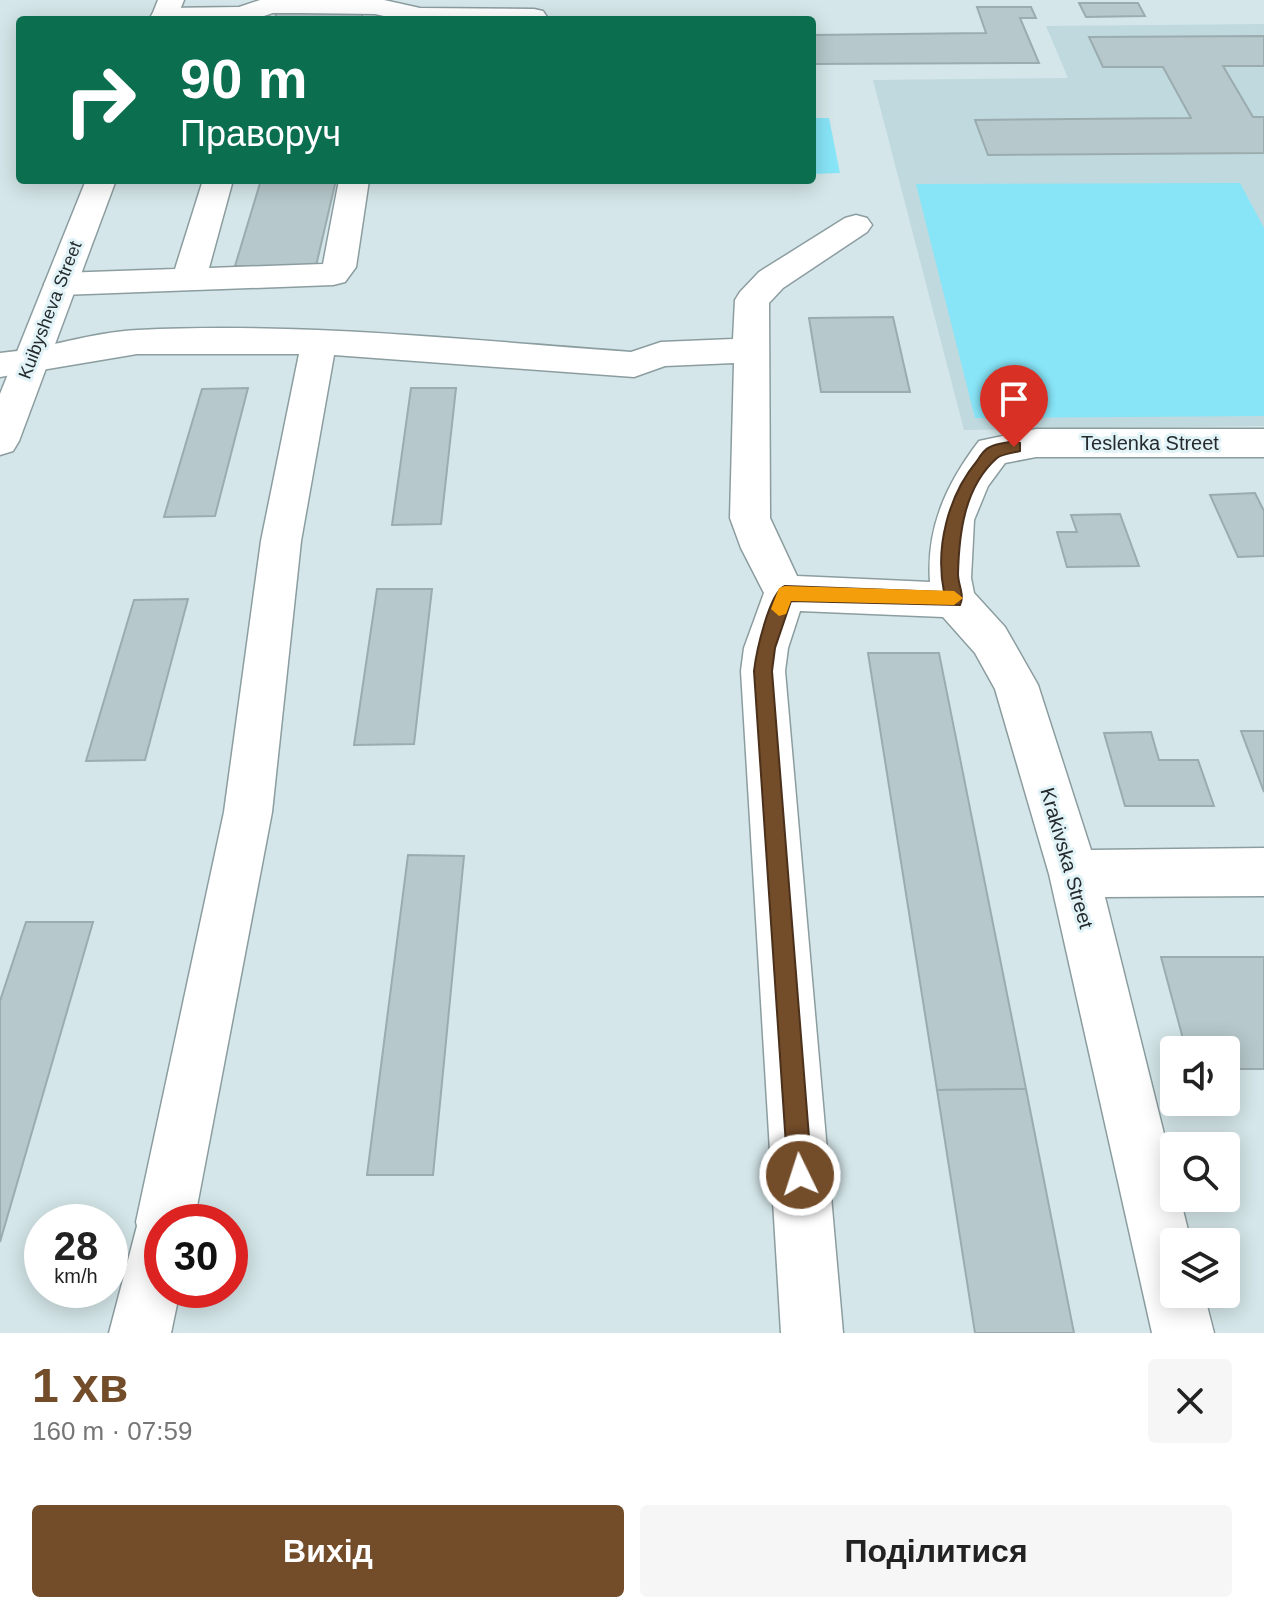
<!DOCTYPE html>
<html lang="uk">
<head>
<meta charset="utf-8">
<style>
	body { margin:0; font-family:Arial,sans-serif; background:#f6f6f6; color:#222; height:100vh; display:flex; flex-direction:column; font-size:30px; white-space:nowrap }
	* { box-sizing:border-box; margin:0 }
	p { font-size:26px; color:#767676 }
	.icon { flex:none; width:44px; height:44px; fill:none; stroke:currentColor; stroke-width:2; stroke-linecap:round; stroke-linejoin:round }
	.map { position:relative; height:1333px; overflow:hidden }
	.side { display:flex; flex-direction:column; background:#fff; flex:1 }
	.side>* { flex:none }
	.guide { position:absolute; left:16px; top:16px; width:800px; height:168px; border-radius:8px; box-shadow:0 4px 20px #0003; background:#0b6e4f; color:#fff; overflow:hidden }
	.fabs { position:absolute; left:1160px; top:1036px; display:grid; gap:16px }
	.fabs a { display:grid; place-items:center; width:80px; height:80px; border-radius:8px; background:#fff; box-shadow:0 4px 20px #0003; font-size:40px }
	.speed { position:absolute; left:24px; top:1204px; display:flex; gap:16px; font-size:40px; font-weight:700; text-align:center }
	.speed>* { display:grid; place-content:center; width:104px; height:104px; border-radius:50%; background:#fff; box-shadow:0 4px 20px #0003; line-height:1 }
	.speed small { font-size:20px; font-weight:400 }
	.speed .limit { border:12px solid #d22; background:#fff; color:#111 }
	.pin { position:absolute; display:grid; place-items:center; width:68px; height:68px; color:#fff; margin:-82px -34px; border-radius:50% 50% 50% 0; rotate:-45deg; box-shadow:0 0 8px #0007 }
	.pin .icon { rotate:45deg }
	.me { position:absolute; width:88px; margin:-44px; rotate:356deg; stroke-linejoin:round; filter:drop-shadow(0 0 6px #0008) }
	.turn { display:flex; align-items:center; gap:28px; height:168px; padding:0 32px; font-size:36px }
	.turn .icon { width:104px; height:104px; stroke-width:2.5 }
	.turn b { display:block; font-size:56px; line-height:68px }
	.round { display:grid; place-items:center; flex:none; width:84px; height:84px; border-radius:8px; background:#f6f6f6 }
	.overview { display:flex; align-items:center; justify-content:space-between; height:136px; padding:0 32px }
	h1 { font-size:48px; font-weight:600; line-height:60px; color:#734c29 }
	.cta { display:flex; gap:16px; margin-top:auto; padding:16px 32px }
	.cta a { flex:1; height:92px; border-radius:8px; background:#734c29; color:#fff; font-size:32px; font-weight:600; line-height:92px; text-align:center }
	.cta a+a { background:#f6f6f6; color:#222 }
	.map>svg:first-child { display:block }
	.built { fill:#bfd9de }
	.green { fill:#87e5f7 }
	.building { fill:#b6c8cb; stroke:#9bacaf; stroke-width:2 }
	.lines { fill:none; stroke-linecap:round; stroke-linejoin:round }
	.minor-casing { stroke:#8c9da0; stroke-width:3 }
	.major-casing { stroke:#8c9da0; stroke-width:3 }
	.minor { fill:#fff; fill-rule:evenodd }
	.major { fill:#fff; fill-rule:evenodd }
	.route { fill:#734c29; stroke:#4b311b; stroke-width:2 }
	.slow { fill:#f59e0b }
	.labels { text-anchor:middle; stroke-width:6; stroke-linejoin:round; paint-order:stroke }
	.far-street-label { font-size:18px; fill:#252b2d; stroke:#e1f3f7 }
	.street-label { font-size:20px; fill:#252b2d; stroke:#e1f3f7 }
</style>
</head>
<body>
<div class="map">
<svg width="1264" height="1333" viewBox="0 0 1264 1333">
	<rect width="100%" height="100%" fill="#d4e6e9"/>
	<polygon class="built" points="1264,24 1264,426 964,430 873,80 1068,78 1046,26"/>
	<g class="green">
		<polygon points="812,118 829,118 840,173 812,174"/>
		<polygon points="1240,183 1264,228 1264,416 975,418 916,184"/>
	</g>
	<g class="building">
		<polygon points="1079,3 1138,3 1145,16 1086,17"/>
		<polygon points="977,7 1031,7 1036,18 1020,18 1039,63 812,64 812,35 986,33"/>
		<polygon points="364,8 361,20 274,20 278,9"/>
		<polygon points="1264,36 1264,66 1223,66 1253,117 1264,117 1264,153 988,155 975,120 1191,118 1163,67 1103,67 1089,37"/>
		<polygon points="261,180 336,180 316,266 235,266"/>
		<polygon points="893,317 910,392 821,392 809,318"/>
		<polygon points="248,388 215,516 164,517 202,389"/>
		<polygon points="411,388 456,388 441,524 392,525"/>
		<polygon points="1255,493 1264,511 1264,556 1238,557 1210,495"/>
		<polygon points="1120,514 1139,566 1067,567 1057,532 1077,532 1071,515"/>
		<polygon points="377,589 432,589 414,744 354,745"/>
		<polygon points="188,599 145,760 86,761 134,600"/>
		<polygon points="868,653 939,653 1026,1089 937,1090"/>
		<polygon points="1241,731 1264,731 1264,792"/>
		<polygon points="1151,732 1159,760 1198,760 1214,806 1125,806 1104,733"/>
		<polygon points="408,855 464,856 433,1175 367,1175"/>
		<polygon points="26,922 93,922 0,1242 0,1001"/>
		<polygon points="1161,957 1264,957 1264,1069 1226,1069 1226,1050 1186,1050"/>
		<polygon points="1026,1089 1074,1333 975,1333 937,1090"/>
	</g>
	<g class="lines">
		<defs>
			<g id="minor">
				<polygon points="260,0 384,0 420,8 534,9 543,11 547,17 545,20 402,20 375,14 299,13 273,13 252,20 153,20 151,16 155,10 164,8 239,7"/>
				<polygon points="203,180 233,180 209,268 323,264 339,180 369,180 356,267 345,282 333,285 61,295 49,292 44,284 49,276 61,273 175,269"/>
				<path d="M 856,215 L 867,218 L 872,225 L 867,232 L 783,288 L 769,303 L 770,518 L 797,576 L 930,582 C 926,527 947,483 979,441 L 1036,429 L 1264,429 L 1264,457 L 1036,457 L 1005,463 L 988,486 L 974,520 L 971,578 L 974,593 L 1005,627 L 1038,685 L 1091,850 L 1264,848 L 1264,896 L 1105,897 L 1174,1174 L 1174,1198 L 1180,1198 L 1191,1242 L 1174,1242 L 1174,1294 L 1204,1294 L 1214,1333 L 1152,1333 L 1049,874 L 995,689 L 975,653 L 943,617 L 800,611 L 788,648 L 785,671 L 843,1333 L 781,1333 L 741,671 L 744,648 L 764,593 L 741,548 L 730,518 L 734,363 L 665,366 L 634,377 L 334,355 L 301,541 L 272,812 L 194,1222 L 162,1222 L 162,1290 L 180,1290 L 171,1333 L 109,1333 L 137,1226 L 136,1222 L 224,812 L 261,541 L 299,354 L 137,354 L 0,377 L 0,353 C 47,349 91,332 138,330 C 303,322 467,340 631,352 L 661,342 L 733,339 L 735,300 L 740,292 L 759,272 L 845,218 Z"/>
			</g>
			<g id="major">
				<polygon points="158,0 184,0 176,20 150,20"/>
				<polygon points="86,180 116,180 19,441 13,451 0,455 0,394"/>
			</g>
		</defs>
		<use href="#minor" class="minor-casing"/>
		<use href="#major" class="major-casing"/>
		<use href="#minor" class="minor"/>
		<use href="#major" class="major"/>
	</g>
	<path class="route" d="M 1014,441 L 1020,443 L 1020,451 C 1013,453 1002,454 997,458 C 964,487 959,534 958,574 C 958,585 965,595 960,605 L 791,601 L 775,648 L 772,671 L 812,1175 L 809,1184 L 800,1187 L 792,1184 L 788,1175 L 754,671 C 756,654 769,592 785,586 L 944,592 C 935,547 948,496 977,461 C 980,456 985,449 990,447 C 996,443 1007,443 1014,441 Z"/>
	<polygon class="slow" points="785,586 954,591 963,598 954,605 791,601 786,614 779,616 771,609 779,588"/>
	<g class="labels">
		<g class="far-street-label">
			<text transform="translate(50 310) rotate(-69)" y="6">Kuibysheva Street</text>
		</g>
		<g class="street-label">
			<text x="1150" y="450">Teslenka Street</text>
			<text transform="translate(1067 858) rotate(74)" y="7">Krakivska Street</text>
		</g>
	</g>
</svg>
<div class="fabs">
<a><svg class="icon" aria-label="sound" viewBox="0 0 24 24"><path d="M4 9h4l5-4v14l-5-4H4zM17 9q2 3 0 6"/></svg></a>
<a><svg class="icon" aria-label="search" viewBox="0 0 24 24"><circle cx="10" cy="10" r="6"/><path d="M15 15l6 6"/></svg></a>
<a><svg class="icon" aria-label="layers" viewBox="0 0 24 24"><path d="M12 4l9 5-9 5-9-5zM3 14l9 5 9-5"/></svg></a>
</div>
<div class="speed"><div>28<small>km/h</small></div><div class="limit">30</div></div>
<div class="pin" style="left:1014px;top:447px;background:#d93025"><svg class="icon" aria-label="arrive" viewBox="0 0 24 24"><path d="M6 21V4h12l-3 4 3 4H6"/></svg></div>
<svg class="me" style="left:800px;top:1175px" viewBox="-20 -20 40 40"><circle r="17" fill="#734c29" stroke="#fff" stroke-width="3"/><path d="M0-11L8 9 0 5-8 9z" fill="#fff"/></svg>
<div class="guide">
<div class="turn"><svg class="icon" aria-label="right" viewBox="0 0 24 24"><path d="M7 20v-9h11M14 6l5 5-5 5"/></svg><div><b>90 m</b>Праворуч</div></div>
</div>
</div>
<section class="side">
<div class="overview"><div><h1>1 хв</h1><p>160 m · 07:59</p></div><a class="round"><svg class="icon" aria-label="close" viewBox="0 0 24 24"><path d="M6 6l12 12M18 6L6 18"/></svg></a></div>
<div class="cta"><a>Вихід</a><a>Поділитися</a></div>
</section>
</body>
</html>
